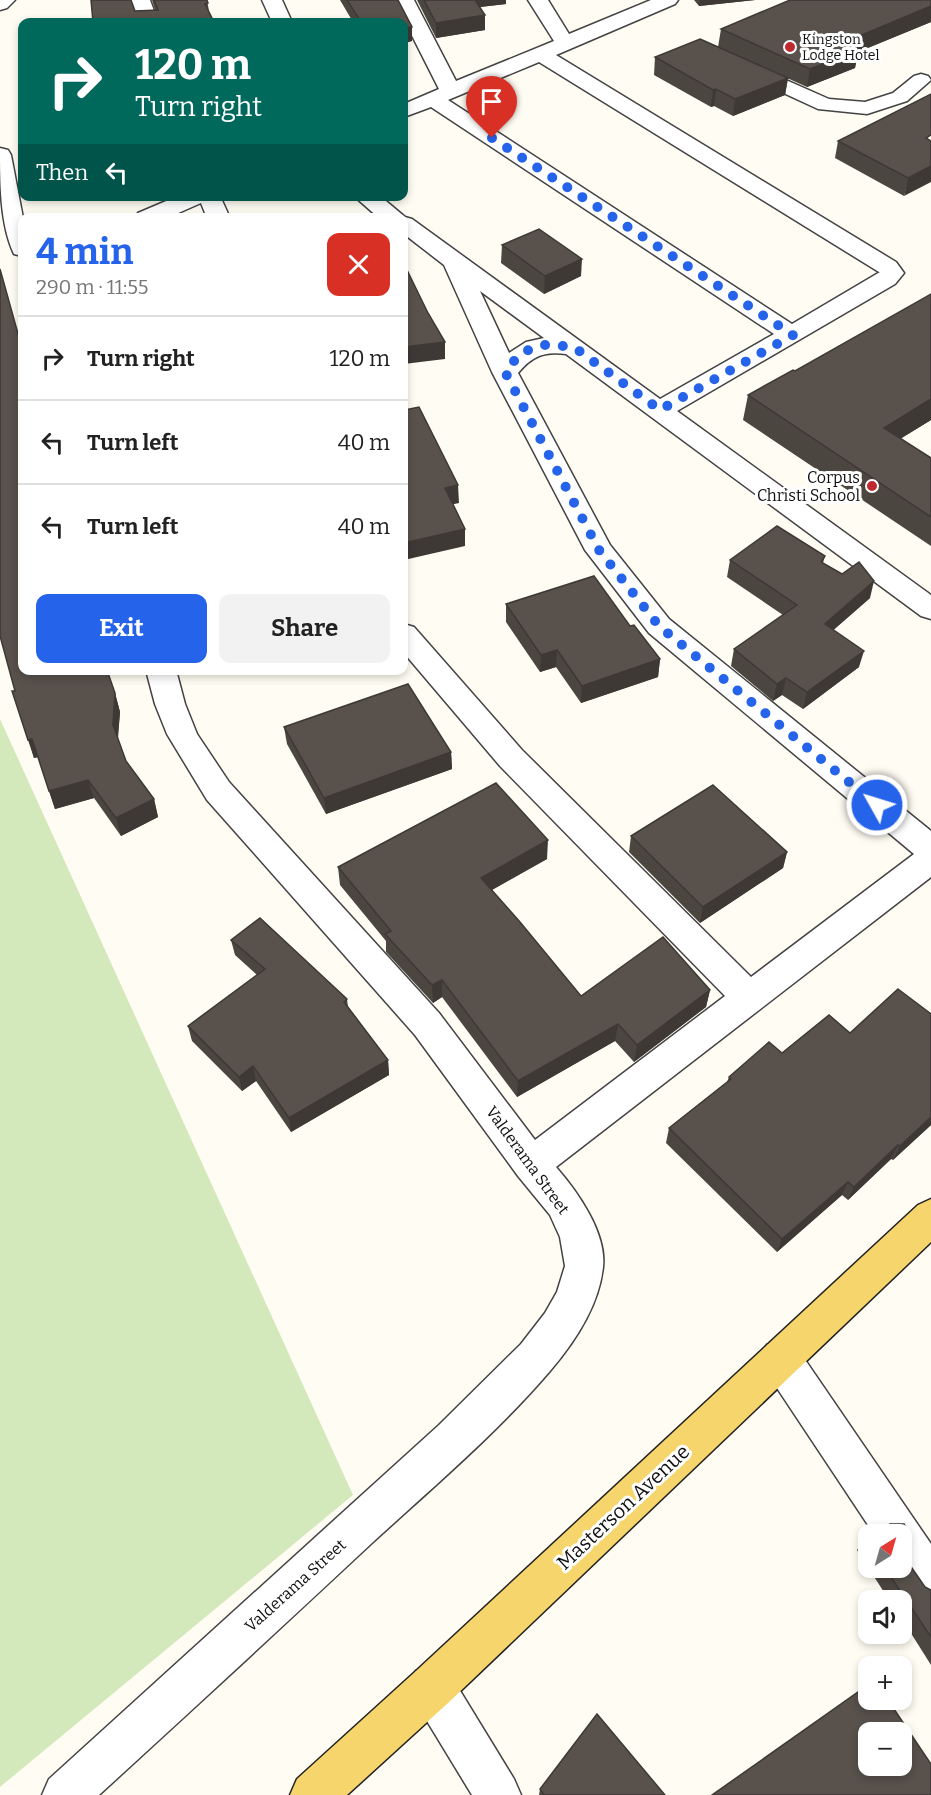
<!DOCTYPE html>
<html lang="en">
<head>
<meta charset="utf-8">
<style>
	body { margin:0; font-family:Bitter,serif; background:#f2f2f2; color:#222; height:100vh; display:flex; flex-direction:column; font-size:22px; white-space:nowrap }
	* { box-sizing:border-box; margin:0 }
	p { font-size:20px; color:#767676 }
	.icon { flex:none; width:33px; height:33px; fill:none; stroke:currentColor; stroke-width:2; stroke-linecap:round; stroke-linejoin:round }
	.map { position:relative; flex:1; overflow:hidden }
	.panel { position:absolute; left:18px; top:213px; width:390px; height:462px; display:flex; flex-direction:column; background:#fff; border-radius:12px; box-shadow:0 3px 9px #0003 }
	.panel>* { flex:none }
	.guide { position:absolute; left:18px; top:18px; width:390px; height:183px; border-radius:12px; box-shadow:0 3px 9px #0003; background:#00695c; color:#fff; overflow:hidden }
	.needle { width:39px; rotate:37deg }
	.fabs { position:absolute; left:858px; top:1524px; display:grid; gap:12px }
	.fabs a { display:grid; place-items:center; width:54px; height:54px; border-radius:12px; background:#fff; box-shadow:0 3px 9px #0003; font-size:30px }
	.pin { position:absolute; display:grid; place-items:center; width:51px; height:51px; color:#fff; margin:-62px -26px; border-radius:50% 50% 50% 0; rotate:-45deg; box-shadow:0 0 6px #0007 }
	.pin .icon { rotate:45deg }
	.me { position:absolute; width:66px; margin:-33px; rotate:309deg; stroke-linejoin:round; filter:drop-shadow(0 0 4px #0008) }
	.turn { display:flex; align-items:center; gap:21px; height:126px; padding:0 18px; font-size:27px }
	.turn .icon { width:78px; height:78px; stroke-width:2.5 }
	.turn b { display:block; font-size:42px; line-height:51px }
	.then { display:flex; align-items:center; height:57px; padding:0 18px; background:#0003; gap:12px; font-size:22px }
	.round { display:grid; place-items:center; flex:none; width:63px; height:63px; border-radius:12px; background:#f2f2f2 }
	.overview { display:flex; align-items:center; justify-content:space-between; height:102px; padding:0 18px }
	h1 { font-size:36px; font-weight:700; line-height:45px; color:#2563eb }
	.action { display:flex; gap:12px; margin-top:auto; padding:12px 18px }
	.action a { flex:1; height:69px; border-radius:12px; background:#2563eb; color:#fff; font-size:24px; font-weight:700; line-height:69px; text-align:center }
	.action a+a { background:#f2f2f2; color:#222 }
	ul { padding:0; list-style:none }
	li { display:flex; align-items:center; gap:18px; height:84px; padding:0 18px; border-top:2px solid #e0e0e0 }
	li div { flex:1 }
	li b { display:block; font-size:22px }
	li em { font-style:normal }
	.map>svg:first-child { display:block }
	.green { fill:#d3e9bc }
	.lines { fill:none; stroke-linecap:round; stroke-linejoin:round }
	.minor-casing { stroke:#434343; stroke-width:3 }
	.major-casing { stroke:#212121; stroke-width:3 }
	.minor { fill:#fff; fill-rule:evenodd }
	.major { fill:#f5d56c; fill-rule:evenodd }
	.wall { fill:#4c4641 }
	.shaded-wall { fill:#3e3935 }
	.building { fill:#58514c; stroke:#3e3935; stroke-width:1.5; fill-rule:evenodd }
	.route { stroke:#2563eb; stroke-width:10; stroke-dasharray:0 18 }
	.poi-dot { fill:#be2a2f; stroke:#fff; stroke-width:2 }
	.labels { text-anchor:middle; stroke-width:6; stroke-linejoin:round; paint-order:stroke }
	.far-poi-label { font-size:14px; fill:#101010; stroke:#fff; text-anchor:start }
	.poi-label { font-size:16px; fill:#101010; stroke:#fff; text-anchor:end }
	.street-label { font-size:16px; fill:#101010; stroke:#fff }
	.near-street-label { font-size:20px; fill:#101010; stroke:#fff }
</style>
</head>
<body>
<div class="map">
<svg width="931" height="1795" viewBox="0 0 931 1795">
	<rect width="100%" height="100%" fill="#fffcf3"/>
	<polygon class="green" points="0,719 353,1495 0,1787"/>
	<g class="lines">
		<defs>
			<g id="minor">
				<polygon points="0,0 15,0 7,8 0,10"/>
				<polygon points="130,0 150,0 158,22 138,22"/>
				<polygon points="262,0 282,0 292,22 272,22"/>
				<path d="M 394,0 L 414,0 L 456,81 L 554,41 L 528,0 L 548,0 L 569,34 L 651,0 L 678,0 L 675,4 L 556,55 L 896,262 L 904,273 L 895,284 L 677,411 L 931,595 L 931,619 L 921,616 L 566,354 C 544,351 532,356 518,373 L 610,545 L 669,619 L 931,831 L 931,877 L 556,1167 C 577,1191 607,1233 603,1267 C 599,1306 574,1343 550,1371 C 498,1432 432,1488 373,1542 C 282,1627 191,1711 99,1795 L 42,1795 L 49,1779 L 439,1425 L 521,1344 L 545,1313 L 557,1292 L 565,1266 L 560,1237 L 550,1215 L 518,1176 L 415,1035 L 207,800 L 167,734 L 155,704 L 146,670 L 176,670 L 185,704 L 197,734 L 229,782 L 439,1013 L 535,1140 L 725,996 L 500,766 L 404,653 L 404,624 L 414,627 L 522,750 L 751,977 L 914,854 L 649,633 L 585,550 L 492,372 L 444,265 L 404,234 L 404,218 L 379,218 L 354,196 L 380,196 L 405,217 L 412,219 L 660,399 L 774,334 L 431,107 L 404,117 L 404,104 L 439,89 ZM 539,62 L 879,272 L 880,272 L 792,324 L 448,100 ZM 480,291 L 544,338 L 526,342 L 509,353 Z"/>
				<polygon points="745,62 829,99 865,102 893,93 914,76 921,74 928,76 931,80 907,101 867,114 818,109 738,72 735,68 738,64"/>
				<path d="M 0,148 L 8,150 L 11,155 L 23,218 L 22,256 L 14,254 C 0,225 0,182 0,148 Z"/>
				<polygon points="178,196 220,196 230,218 207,218 201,203 167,218 135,218 138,213"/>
				<polygon points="781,1339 795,1345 931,1544 931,1604 916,1597 896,1568 902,1568 902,1534 874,1534 767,1373 761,1359 767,1345"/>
				<polygon points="432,1665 448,1671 514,1779 521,1795 472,1795 416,1703 410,1687 416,1671"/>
			</g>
			<polygon id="major" points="931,1199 931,1242 448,1703 347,1795 290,1795 297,1779 416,1671 918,1205"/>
		</defs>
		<use href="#minor" class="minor-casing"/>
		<use href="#major" class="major-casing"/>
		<use href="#minor" class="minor"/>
		<use href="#major" class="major"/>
	</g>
	<g class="wall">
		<polygon points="152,0 207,0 209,11 135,11 155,10"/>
		<polygon points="340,0 398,0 412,27 412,41 404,43 404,22 353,22"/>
		<polygon points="417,0 506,0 506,4 480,7 485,15 485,30 436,38"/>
		<polygon points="694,0 755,0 699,6"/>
		<polygon points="931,0 931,22 858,52 855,68 807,87 718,47 721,29"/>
		<polygon points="655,57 788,78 785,95 733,116 714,106 711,107 654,75"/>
		<polygon points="931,94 904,196 835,158 838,141"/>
		<polygon points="502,245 581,276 544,294 501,263"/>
		<polygon points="931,294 931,420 900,439 931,458 931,546 743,420 748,395 795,371"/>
		<polygon points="825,556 823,563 870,598 833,630 859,667 803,709 782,695 773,701 731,666 734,649 783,615 727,577 730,560"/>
		<polygon points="506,604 630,626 660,659 658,677 581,703 556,667 540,672 506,622"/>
		<polygon points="22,670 115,693 120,712 118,739 126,761 154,799 158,817 121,836 94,798 55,809 38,757 34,758 15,691"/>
		<polygon points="284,727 451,752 452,769 326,814 287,744"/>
		<polygon points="631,836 787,852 783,868 700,923 629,852"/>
		<polygon points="547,859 492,890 581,996 710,990 706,1007 634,1062 615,1041 517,1097 442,997 433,1003 386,952 386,941 340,885 338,867"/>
		<polygon points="231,940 347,999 348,1007 388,1060 389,1075 291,1132 256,1081 242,1091 192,1041 188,1026 257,975 235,955"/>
		<polygon points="931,1014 931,1125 893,1160 891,1159 848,1200 842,1195 777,1252 666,1143 669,1128 727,1082 729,1077 782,1053 850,1033"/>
		<polygon points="902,1534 910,1554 906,1559 925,1587 931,1590 931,1665 902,1619 902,1600 889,1600 857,1550 866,1538 868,1537 868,1568 902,1568"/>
		<polygon points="540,1789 665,1795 539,1795"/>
	</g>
	<g class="shaded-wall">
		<polygon points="471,0 506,0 506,4 471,8"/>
		<polygon points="700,0 755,0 699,6"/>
		<polygon points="931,6 931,22 858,52 855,68 807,87 810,69 857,37"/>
		<polygon points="485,15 485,30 436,38 436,23"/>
		<polygon points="412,27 412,41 404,43 404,28"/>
		<polygon points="788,78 785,95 733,116 735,99"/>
		<polygon points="716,89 714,106 711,107 713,90"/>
		<polygon points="931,166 931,182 904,196 908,178"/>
		<polygon points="582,259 581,276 544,294 545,276"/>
		<polygon points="445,342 445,359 404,364 404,347"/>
		<polygon points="931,399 931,420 877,453 884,428"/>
		<polygon points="458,485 459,503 445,506 445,488"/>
		<polygon points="465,529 465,546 404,560 404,543"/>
		<polygon points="874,581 870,598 821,641 825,624"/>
		<polygon points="557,650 556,667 540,672 541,655"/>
		<polygon points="864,651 859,667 803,709 807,692"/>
		<polygon points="660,659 658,677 581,703 582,686"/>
		<polygon points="786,678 782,695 773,701 777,684"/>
		<polygon points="115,693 120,712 117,744 113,725"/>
		<polygon points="32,739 38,757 34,758 28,740"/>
		<polygon points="451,752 452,769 326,814 324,798"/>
		<polygon points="88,780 94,798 55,809 49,791"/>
		<polygon points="154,799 158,817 121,836 116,818"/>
		<polygon points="548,840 547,859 481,896 481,878"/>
		<polygon points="787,852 783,868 700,923 703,907"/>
		<polygon points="442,980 442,997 433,1003 432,985"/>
		<polygon points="710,990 706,1007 634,1062 637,1045"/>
		<polygon points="618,1024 615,1041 517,1097 518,1081"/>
		<polygon points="388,1060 389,1075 291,1132 289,1118"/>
		<polygon points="253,1066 256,1081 242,1091 239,1077"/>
		<polygon points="931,1117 931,1125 893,1160 900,1146"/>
		<polygon points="898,1145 891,1159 848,1200 854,1187"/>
		<polygon points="848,1182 842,1195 777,1252 782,1239"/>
	</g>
	<g class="building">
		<polygon points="91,0 131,0 135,11 158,10 154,0 207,0 208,3 205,4 214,22 93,22"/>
		<polygon points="347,0 398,0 412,27 404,28 404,22 361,22"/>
		<polygon points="424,0 475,0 485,15 436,23"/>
		<polygon points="790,0 931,0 931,6 857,37 858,50 810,69 721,29"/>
		<polygon points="700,39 788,78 735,99 716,89 713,90 655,57"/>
		<polygon points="931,94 931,135 926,138 931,141 931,166 908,178 838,141"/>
		<polygon points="364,215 365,218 353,218"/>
		<polygon points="539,229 582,259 545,276 502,245"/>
		<polygon points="404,268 406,268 428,313 445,342 404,347"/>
		<polygon points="0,269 22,348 22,670 107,670 115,693 113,725 126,761 154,799 116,818 88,780 49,791 32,739 28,740 12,691 15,691 0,636"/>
		<polygon points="931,294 931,399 884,428 931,458 931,517 748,395 793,370 795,371"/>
		<polygon points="419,407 458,485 445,488 465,529 404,543 404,410"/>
		<polygon points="777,526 825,556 821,562 842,574 859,562 874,581 825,624 864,651 807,692 786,678 777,684 734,649 797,605 730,560"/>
		<polygon points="594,576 630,626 634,625 660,659 582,686 557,650 541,655 506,604"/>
		<polygon points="408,684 451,752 324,798 284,727"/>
		<polygon points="496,783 548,840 481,878 520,922 581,996 663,937 710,990 637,1045 618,1024 518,1081 442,980 432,985 385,934 391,931 338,867"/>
		<polygon points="713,785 787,852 703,907 631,836"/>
		<polygon points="260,918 347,999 344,1002 388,1060 289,1118 253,1066 239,1077 188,1026 265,969 231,940"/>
		<polygon points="898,989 931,1014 931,1117 900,1146 898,1145 854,1187 848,1182 782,1239 669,1128 731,1079 729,1077 769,1042 782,1053 829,1015 850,1033"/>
		<polygon points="890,1524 904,1524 910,1533 910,1554 905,1555 905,1558 925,1587 931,1590 931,1637 885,1568 902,1568 902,1534 872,1534"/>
		<path d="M 868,1685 L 868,1700 L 888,1700 L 931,1764 L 931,1795 L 712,1795 ZM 868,1732 L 902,1732 L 902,1766 L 868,1766 Z"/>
		<polygon points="597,1714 665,1795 544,1795 540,1789"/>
	</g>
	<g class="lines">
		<polyline class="route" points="492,138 793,335 660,410 575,348 551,344 534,347 519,355 505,372 599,550 659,626 877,805"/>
	</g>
	<g class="poi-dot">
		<circle cx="790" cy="47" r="6"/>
		<circle cx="872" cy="486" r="6"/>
	</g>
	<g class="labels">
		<g class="far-poi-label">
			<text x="802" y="44">Kingston<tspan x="802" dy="16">Lodge Hotel</tspan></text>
		</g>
		<g class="poi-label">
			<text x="860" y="483">Corpus<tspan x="860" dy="18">Christi School</tspan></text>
		</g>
		<g class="street-label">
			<text transform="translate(528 1160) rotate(54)" y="6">Valderama Street</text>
			<text transform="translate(295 1585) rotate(-42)" y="6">Valderama Street</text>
		</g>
		<g class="near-street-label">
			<text transform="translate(623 1507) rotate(-43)" y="7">Masterson Avenue</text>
		</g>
	</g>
</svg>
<div class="fabs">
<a><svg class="needle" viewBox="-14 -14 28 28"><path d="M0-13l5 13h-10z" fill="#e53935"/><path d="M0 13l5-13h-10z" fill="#767676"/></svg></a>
<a><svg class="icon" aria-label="sound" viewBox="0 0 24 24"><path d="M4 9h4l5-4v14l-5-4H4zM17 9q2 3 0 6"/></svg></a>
<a>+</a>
<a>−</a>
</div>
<div class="pin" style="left:492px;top:138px;background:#d93025"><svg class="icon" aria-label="arrive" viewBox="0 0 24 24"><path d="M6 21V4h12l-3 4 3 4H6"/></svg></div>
<svg class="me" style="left:877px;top:805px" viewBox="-20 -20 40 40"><circle r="17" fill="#2563eb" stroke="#fff" stroke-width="3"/><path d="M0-11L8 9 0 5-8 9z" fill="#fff"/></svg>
<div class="guide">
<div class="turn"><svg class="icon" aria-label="right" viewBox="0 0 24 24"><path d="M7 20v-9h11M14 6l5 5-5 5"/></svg><div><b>120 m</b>Turn right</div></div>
<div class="then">Then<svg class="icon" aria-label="left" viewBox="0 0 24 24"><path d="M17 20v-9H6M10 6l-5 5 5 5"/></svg></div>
</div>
<section class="panel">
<div class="overview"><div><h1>4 min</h1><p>290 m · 11:55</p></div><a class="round" style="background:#d93025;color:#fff"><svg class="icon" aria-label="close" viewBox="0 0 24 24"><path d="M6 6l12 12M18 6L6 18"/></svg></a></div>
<ul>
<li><svg class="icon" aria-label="right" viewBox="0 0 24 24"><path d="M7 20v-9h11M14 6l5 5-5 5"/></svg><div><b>Turn right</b></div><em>120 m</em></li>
<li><svg class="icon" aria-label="left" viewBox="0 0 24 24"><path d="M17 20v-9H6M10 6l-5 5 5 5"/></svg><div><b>Turn left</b></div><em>40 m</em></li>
<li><svg class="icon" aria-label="left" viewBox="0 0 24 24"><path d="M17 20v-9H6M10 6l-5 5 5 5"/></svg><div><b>Turn left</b></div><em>40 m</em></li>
</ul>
<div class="action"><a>Exit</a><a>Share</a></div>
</section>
</div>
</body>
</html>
